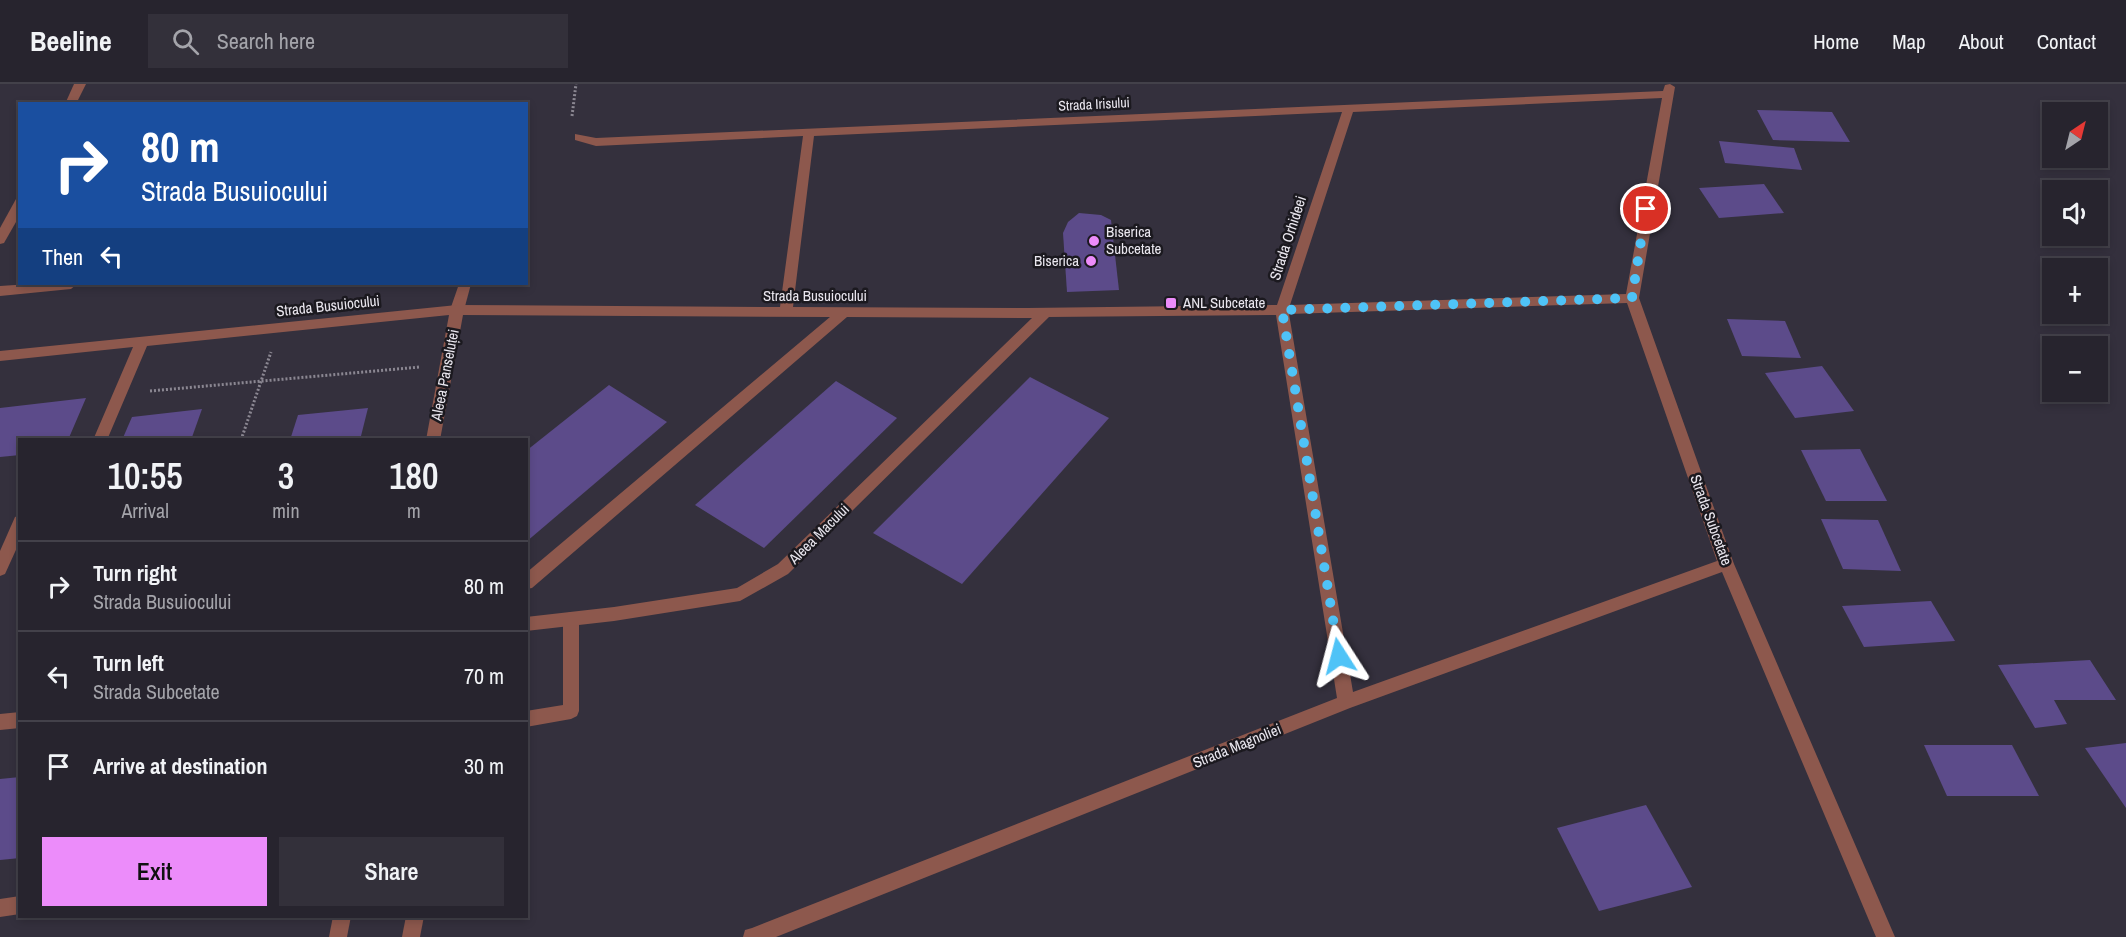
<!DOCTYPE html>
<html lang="en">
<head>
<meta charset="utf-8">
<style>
	body { margin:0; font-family:"Archivo Narrow",sans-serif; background:#33303a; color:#f1f3f6; height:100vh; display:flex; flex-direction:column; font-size:22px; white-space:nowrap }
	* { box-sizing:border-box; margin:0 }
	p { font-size:20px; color:#a4a4aa }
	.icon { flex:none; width:33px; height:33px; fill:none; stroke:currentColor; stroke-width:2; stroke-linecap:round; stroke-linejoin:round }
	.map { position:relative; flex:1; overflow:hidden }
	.side { position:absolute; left:18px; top:354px; width:510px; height:480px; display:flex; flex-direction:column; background:#27242e; border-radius:0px; box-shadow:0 3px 9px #0003,0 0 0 2px #43414a }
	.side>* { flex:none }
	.guide { position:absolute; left:18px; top:18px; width:510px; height:183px; border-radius:0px; box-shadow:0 3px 9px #0003,0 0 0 2px #43414a; background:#1a4fa0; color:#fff; overflow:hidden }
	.needle { width:39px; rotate:35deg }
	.tools { position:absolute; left:2042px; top:18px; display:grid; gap:12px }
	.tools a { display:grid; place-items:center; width:66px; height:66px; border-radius:0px; background:#27242e; box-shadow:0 3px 9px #0003,0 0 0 2px #43414a; font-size:30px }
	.pin { position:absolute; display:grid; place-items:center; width:51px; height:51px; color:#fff; margin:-26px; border:3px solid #fff; border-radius:50%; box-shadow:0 2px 6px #0007 }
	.me { position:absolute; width:66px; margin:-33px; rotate:351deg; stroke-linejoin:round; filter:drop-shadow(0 0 4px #0008) }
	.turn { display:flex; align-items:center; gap:21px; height:126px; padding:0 24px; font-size:27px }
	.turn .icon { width:78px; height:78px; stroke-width:2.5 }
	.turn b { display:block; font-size:42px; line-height:51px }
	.then { display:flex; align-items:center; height:57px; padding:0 24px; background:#0003; gap:12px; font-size:22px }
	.eta { display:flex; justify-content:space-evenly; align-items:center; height:102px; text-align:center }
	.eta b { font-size:36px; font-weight:600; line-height:42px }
	.button { display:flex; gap:12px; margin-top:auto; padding:12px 24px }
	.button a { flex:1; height:69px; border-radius:0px; background:#ec8cfa; color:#111; font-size:24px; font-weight:600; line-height:69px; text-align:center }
	.button a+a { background:#33303a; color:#f1f3f6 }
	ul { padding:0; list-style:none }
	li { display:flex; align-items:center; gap:18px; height:90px; padding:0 24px; border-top:2px solid #43414a }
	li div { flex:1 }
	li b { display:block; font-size:22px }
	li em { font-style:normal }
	header { display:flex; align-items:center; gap:36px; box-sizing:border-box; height:84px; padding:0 30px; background:#27242e; border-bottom:2px solid #43414a }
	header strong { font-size:28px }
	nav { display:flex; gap:33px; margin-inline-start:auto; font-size:21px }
	.search { width:420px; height:54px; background:#33303a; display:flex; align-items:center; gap:15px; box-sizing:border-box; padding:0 21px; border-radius:0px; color:#a4a4aa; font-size:22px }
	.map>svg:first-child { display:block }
	.building { fill:#5c4b8a }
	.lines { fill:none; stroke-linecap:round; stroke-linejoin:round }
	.path { stroke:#8b8792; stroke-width:3; stroke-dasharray:2 2; stroke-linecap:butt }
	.lane { fill:#8d584d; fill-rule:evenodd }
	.street { fill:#8d584d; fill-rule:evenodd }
	.route { stroke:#4fc3f7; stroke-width:10; stroke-dasharray:0 18 }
	.poi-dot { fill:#ec8cfa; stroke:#1b191f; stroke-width:2 }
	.labels { text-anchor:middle; stroke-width:5; stroke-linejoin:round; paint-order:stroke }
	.far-street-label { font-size:14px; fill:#eae7ef; stroke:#1b191f }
	.poi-label { font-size:15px; fill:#eae7ef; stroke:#1b191f; text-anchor:start }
	.street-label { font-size:15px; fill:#eae7ef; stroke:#1b191f }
</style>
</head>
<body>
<header>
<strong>Beeline</strong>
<div class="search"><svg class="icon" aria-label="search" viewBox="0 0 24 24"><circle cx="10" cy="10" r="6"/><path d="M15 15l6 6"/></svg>Search here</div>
<nav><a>Home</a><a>Map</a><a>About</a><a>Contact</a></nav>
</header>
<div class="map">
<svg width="2126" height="853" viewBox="0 0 2126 853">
	<rect width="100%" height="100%" fill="#34303d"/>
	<g class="building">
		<polygon points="1757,26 1832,28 1850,58 1773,56"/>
		<polygon points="1719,57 1794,64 1802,86 1725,79"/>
		<polygon points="1764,100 1784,129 1719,134 1699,104"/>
		<polygon points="1079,129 1101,131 1111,136 1119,206 1067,208 1063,149 1068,138"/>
		<polygon points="1727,235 1785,237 1801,274 1742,272"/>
		<polygon points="1822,282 1854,327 1795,334 1765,289"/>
		<polygon points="1030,293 1109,334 962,500 873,449"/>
		<polygon points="836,297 897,334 764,464 695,421"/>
		<polygon points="609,301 667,338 526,458 526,367"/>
		<polygon points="86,314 68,356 20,356 20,371 0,373 0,324"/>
		<polygon points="368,324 360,356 290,356 298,331"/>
		<polygon points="202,325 191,356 122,356 132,333"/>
		<polygon points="1860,365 1887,417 1826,417 1801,366"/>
		<polygon points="1821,435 1878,436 1901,487 1843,485"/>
		<polygon points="1931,517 1955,557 1864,563 1842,522"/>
		<polygon points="2090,576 2116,616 2054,616 2067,640 2035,644 1998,581"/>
		<polygon points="2126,659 2126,724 2085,664"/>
		<polygon points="1924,661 2012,661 2039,712 1947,712"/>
		<polygon points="20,693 20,774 0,776 0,695"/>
		<polygon points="1646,721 1692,803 1599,827 1557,744"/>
	</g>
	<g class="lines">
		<g class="path">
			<polyline points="572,32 576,0"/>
			<polyline points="150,307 420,283"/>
			<polyline points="241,356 271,268"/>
		</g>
		<g class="lane">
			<polygon points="74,0 86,0 76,20 65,20"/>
			<polygon points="20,114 20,131 4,159 0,160 0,144 16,115"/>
			<polygon points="30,200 77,200 71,205 0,212 0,202"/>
			<polygon points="459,200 471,200 464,226 457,231 450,226"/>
			<polygon points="571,528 577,530 579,535 579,627 577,632 571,635 526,643 526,627 563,621 563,535 565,530"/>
			<polygon points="406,832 424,832 420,853 402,853"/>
		</g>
		<g class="street">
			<path d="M 1665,1 L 1670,0 L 1675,3 L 1639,214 L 1734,480 L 1895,853 L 1876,853 L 1722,488 L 1350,624 L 776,853 L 743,853 L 745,846 L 752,844 L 1337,614 L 1276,231 L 1049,233 L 788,490 L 740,517 L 614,537 L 526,547 L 526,533 L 614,523 L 737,504 L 778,480 L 1032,234 L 847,233 L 532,504 L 526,505 L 526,489 L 830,233 L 463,231 L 440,356 L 426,356 L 449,231 L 147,262 L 107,356 L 93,356 L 133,263 L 0,277 L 0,267 L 457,221 L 780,223 L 803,52 L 596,62 L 575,56 L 575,50 L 596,54 L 1663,7 ZM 1662,14 L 1626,210 L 1290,221 L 1353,28 ZM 1342,28 L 1277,221 L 1027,224 L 793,223 L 814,52 ZM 1627,219 L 1717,477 L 1353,608 L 1289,230 Z"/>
			<polygon points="20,431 20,457 5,490 0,492 0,467 15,433"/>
			<polygon points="20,628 20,644 0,646 0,630"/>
			<polygon points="20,812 20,830 0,833 0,815"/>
			<polygon points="333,832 351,832 347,853 329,853"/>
		</g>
	</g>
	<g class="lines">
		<polyline class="route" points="1339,572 1282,226 1632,214 1646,125"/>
	</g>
	<g class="poi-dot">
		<circle cx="1094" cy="157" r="6"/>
		<circle cx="1091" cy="177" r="6"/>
		<rect x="1165" y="213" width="12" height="12" rx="3"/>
	</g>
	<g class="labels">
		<g class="far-street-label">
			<text transform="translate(1094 20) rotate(-3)" y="5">Strada Irisului</text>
		</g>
		<g class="poi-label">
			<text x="1106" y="153">Biserica<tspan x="1106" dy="17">Subcetate</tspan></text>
			<text x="1079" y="182" text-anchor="end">Biserica</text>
			<text x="1183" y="224">ANL Subcetate</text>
		</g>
		<g class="street-label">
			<text transform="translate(1288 154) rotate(-72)" y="5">Strada Orhideei</text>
			<text x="815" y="217">Strada Busuiocului</text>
			<text transform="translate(328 222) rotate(-6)" y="5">Strada Busuiocului</text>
			<text transform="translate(445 291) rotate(-79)" y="5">Aleea Panseluței</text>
			<text transform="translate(1711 436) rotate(70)" y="5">Strada Subcetate</text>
			<text transform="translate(819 450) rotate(-45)" y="5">Aleea Macului</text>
			<text transform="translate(1237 662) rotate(-22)" y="5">Strada Magnoliei</text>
		</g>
	</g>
</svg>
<div class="tools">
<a><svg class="needle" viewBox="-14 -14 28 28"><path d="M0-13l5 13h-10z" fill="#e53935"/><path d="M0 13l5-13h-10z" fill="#a4a4aa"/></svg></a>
<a><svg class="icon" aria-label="sound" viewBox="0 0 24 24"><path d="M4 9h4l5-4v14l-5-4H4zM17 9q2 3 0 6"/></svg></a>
<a>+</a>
<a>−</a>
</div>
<div class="pin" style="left:1646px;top:125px;background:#d93025"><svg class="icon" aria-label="arrive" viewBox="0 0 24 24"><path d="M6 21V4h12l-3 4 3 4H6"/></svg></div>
<svg class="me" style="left:1339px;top:572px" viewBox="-20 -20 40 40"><path d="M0-17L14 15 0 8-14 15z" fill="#4fc3f7" stroke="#fff" stroke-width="4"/></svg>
<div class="guide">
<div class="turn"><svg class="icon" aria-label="right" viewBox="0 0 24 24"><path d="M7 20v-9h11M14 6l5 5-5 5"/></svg><div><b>80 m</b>Strada Busuiocului</div></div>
<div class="then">Then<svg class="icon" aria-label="left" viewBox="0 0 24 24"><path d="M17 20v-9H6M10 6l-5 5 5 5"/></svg></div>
</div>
<section class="side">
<div class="eta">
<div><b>10:55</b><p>Arrival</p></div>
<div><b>3</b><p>min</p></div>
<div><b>180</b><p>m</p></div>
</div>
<ul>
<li><svg class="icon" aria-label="right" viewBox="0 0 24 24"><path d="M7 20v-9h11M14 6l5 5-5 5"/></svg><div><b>Turn right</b><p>Strada Busuiocului</p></div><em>80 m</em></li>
<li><svg class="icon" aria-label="left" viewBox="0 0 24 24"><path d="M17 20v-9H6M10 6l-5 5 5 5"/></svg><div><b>Turn left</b><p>Strada Subcetate</p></div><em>70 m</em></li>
<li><svg class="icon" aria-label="arrive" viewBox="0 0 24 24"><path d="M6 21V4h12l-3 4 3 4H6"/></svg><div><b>Arrive at destination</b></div><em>30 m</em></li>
</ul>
<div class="button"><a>Exit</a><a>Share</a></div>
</section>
</div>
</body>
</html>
